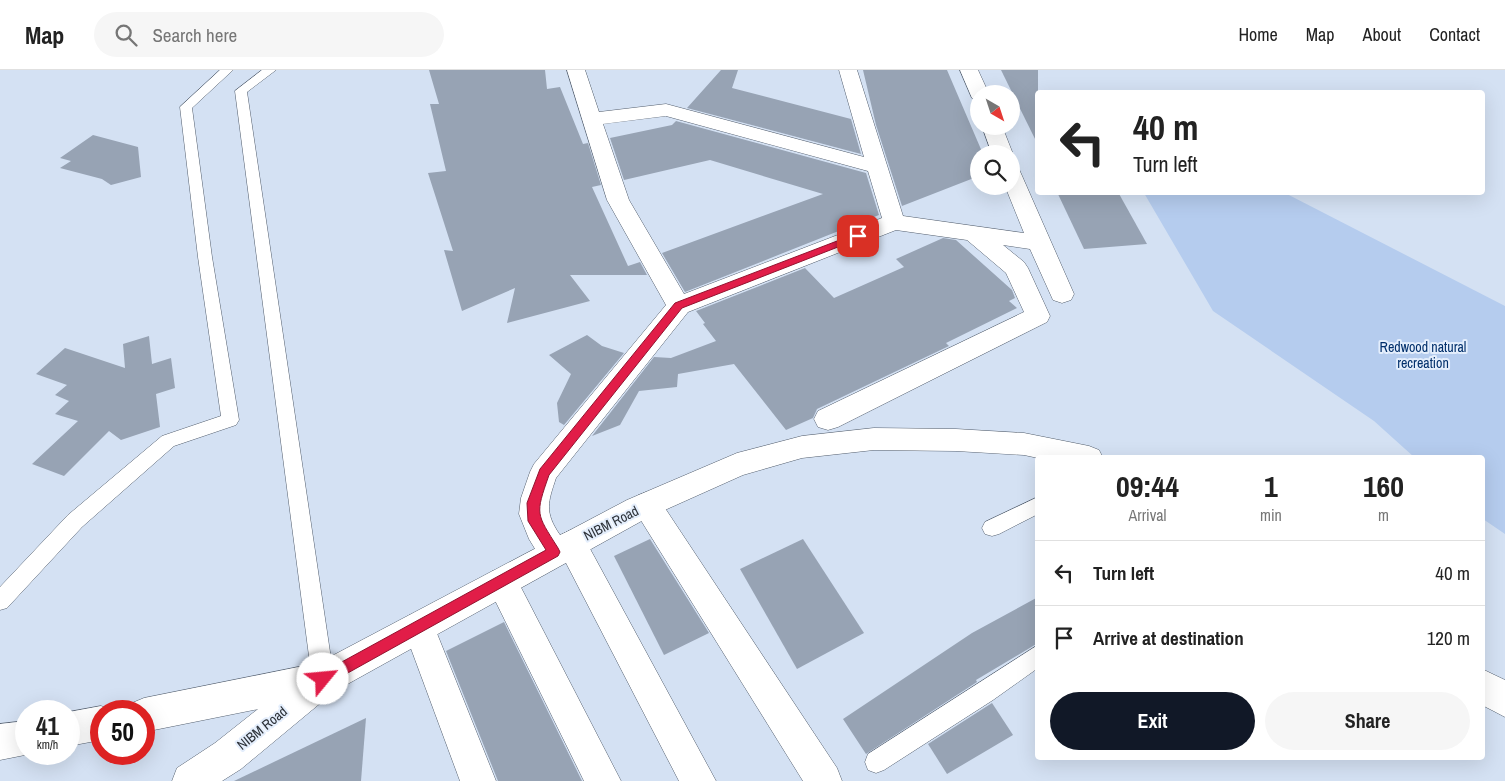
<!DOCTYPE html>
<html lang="en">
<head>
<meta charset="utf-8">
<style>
	body { margin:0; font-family:"Archivo Narrow",sans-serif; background:#f6f6f6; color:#222; height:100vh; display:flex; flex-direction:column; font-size:19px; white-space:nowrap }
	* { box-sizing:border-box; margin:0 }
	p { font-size:16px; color:#767676 }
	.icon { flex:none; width:28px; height:28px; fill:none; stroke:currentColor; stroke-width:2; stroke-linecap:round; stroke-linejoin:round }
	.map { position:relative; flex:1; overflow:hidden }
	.sheet { position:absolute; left:1035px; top:385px; width:450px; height:305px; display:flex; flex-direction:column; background:#fff; border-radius:5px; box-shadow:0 5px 20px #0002 }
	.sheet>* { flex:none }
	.guide { position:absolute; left:1035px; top:20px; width:450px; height:105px; border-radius:5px; box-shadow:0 5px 20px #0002; background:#fff; color:#222; overflow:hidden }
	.needle { width:32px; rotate:141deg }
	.tools { position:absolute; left:970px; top:15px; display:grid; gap:10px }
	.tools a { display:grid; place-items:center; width:50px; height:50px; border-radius:50%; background:#fff; box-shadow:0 5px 20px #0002; font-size:25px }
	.speed { position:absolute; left:15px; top:630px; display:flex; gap:10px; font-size:25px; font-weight:700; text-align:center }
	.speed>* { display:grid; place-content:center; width:65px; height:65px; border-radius:50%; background:#fff; box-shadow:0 5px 20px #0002; line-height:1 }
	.speed small { font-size:12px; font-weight:400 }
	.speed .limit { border:8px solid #d22; background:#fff; color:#111 }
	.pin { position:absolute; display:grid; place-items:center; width:42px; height:42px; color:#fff; margin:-21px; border-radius:10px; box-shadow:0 2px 8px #0006 }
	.me { position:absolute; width:55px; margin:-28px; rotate:62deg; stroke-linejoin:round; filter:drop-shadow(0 0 4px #0008) }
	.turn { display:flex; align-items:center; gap:18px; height:105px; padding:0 15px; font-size:22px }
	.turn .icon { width:65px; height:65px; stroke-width:2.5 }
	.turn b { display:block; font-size:35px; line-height:42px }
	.eta { display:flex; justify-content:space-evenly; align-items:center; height:85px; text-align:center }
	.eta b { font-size:30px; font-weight:700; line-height:35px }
	.cta { display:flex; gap:10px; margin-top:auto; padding:10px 15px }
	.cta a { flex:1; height:58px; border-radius:30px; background:#111827; color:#fff; font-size:20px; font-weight:700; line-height:58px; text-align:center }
	.cta a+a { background:#f6f6f6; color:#222 }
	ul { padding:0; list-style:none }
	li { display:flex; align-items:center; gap:15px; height:65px; padding:0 15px; border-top:1px solid #e0e0e0 }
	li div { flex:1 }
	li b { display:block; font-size:19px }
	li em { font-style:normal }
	header { display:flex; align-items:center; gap:30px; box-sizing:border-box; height:70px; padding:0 25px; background:#fff; border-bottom:1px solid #e0e0e0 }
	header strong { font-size:24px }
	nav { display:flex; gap:28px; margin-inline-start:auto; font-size:18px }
	.search { width:350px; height:45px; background:#f6f6f6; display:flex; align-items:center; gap:12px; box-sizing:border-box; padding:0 18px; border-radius:28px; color:#767676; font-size:19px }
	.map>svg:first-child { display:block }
	.green { fill:#b5ccee }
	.building { fill:#97a3b4 }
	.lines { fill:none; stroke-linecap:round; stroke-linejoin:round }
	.service-casing { stroke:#535e6d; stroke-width:1 }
	.minor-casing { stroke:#535e6d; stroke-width:1 }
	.tertiary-casing { stroke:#535e6d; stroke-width:1 }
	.secondary-casing { stroke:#535e6d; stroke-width:1 }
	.service { fill:#fff; fill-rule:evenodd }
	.minor { fill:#fff; fill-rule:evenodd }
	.tertiary { fill:#fff; fill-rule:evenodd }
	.secondary { fill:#fff; fill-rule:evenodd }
	.route { fill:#e11d48; stroke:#92132f }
	.labels { text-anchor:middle; stroke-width:4; stroke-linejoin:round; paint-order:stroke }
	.park-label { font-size:14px; fill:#012f6b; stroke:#e4eefc }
	.street-label { font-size:14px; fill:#2c3138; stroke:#e4eefc }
</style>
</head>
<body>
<header>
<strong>Map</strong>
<div class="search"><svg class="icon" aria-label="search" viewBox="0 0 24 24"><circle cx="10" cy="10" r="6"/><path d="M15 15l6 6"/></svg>Search here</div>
<nav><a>Home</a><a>Map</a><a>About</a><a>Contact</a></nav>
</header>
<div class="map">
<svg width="1505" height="711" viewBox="0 0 1505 711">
	<rect width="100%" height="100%" fill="#d4e1f3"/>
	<polygon class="green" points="1144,123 1285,123 1505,236 1505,464 1483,449 1482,388 1414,387 1374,351 1213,241"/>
	<g class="building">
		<polygon points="429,0 545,0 547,19 560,17 583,74 588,73 601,115 592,117 628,196 640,192 647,205 570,205 590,231 507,253 515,218 462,241 444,180 453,181 428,103 446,101 430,34 439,34"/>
		<polygon points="721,0 738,0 732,18 851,49 861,84 687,38"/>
		<polygon points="863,0 947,0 983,84 979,84 979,106 902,136 876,55"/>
		<polygon points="1001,0 1038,0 1038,75"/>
		<polygon points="676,51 866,103 879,145 685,222 662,183 823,124 710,90 624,110 610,68 672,55"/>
		<polygon points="93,65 138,77 141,107 111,115 102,109 60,98 71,91 60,88"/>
		<polygon points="1057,122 1118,122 1147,174 1084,179"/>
		<polygon points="943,168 956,170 1012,220 1015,228 1009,231 1017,238 946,273 949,276 817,339 813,348 786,360 734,294 678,304 677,317 639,321 620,355 592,366 654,287 671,288 716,271 703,254 705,253 696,241 805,198 834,228 904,197 896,189"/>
		<polygon points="587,265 602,276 624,283 564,355 559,352 557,333 571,304 549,285"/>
		<polygon points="149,266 152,294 171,288 175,318 156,324 160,357 121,370 109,361 64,406 32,394 78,351 55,344 69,331 55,325 67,315 36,304 65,278 125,298 123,274"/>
		<polygon points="650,469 709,563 664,585 614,486"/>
		<polygon points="803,469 864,563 797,599 740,499"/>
		<polygon points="1038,527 1038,573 976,610 977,612 866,684 843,649 972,563"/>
		<polygon points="504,552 582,711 498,711 446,581"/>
		<polygon points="992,633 1013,665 947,704 928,674"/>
		<polygon points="366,648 361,711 234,711"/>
	</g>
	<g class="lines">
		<defs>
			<g id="service">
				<polygon points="220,0 233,0 192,38 212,187 239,350 236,355 174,376 82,457 7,538 0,540 0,517 68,445 162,366 221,346 198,187 180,37"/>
				<polygon points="262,0 276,0 247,22 334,609 331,616 323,620 315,616 312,609 235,21"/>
				<polygon points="1038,427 1038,444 999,464 992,466 985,464 982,458 985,452"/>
				<polygon points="1038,575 1038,598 993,630 884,700 876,703 868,700 865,692 868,684"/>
			</g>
			<g id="minor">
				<path d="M 567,0 L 585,0 L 599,42 L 666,34 L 864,87 L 839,0 L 857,0 L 903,146 L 1024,163 L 1005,116 L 1011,116 L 1011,97 L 1019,99 L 1074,224 L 1071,230 L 1062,233 L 1053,230 L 1030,179 L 1003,175 L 1024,192 L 1028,198 L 1050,246 L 1047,252 L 838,357 L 828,360 L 818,357 L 814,349 L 818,341 L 1024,242 L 1006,203 L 967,170 L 896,160 L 688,242 L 556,408 C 548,432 544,442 560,465 L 571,460 L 582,464 L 716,711 L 679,711 L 565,491 L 554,496 L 543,492 L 529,469 L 519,444 L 521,428 L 530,402 L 534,394 L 666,235 L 607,130 ZM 666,46 L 868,101 L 882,148 L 684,224 L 629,130 L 603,54 Z"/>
				<polygon points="960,0 978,0 989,24 979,24 979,30 972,28"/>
				<polygon points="982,56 1002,56 1013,84 1011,87 1011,84 992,84"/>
				<polygon points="647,422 657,426 837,698 842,711 803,711 637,444 632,435 637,426"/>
				<polygon points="502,498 513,502 621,711 584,711 486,512 491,502"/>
				<polygon points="419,542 430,546 496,711 460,711 403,557 408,546"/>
			</g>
			<g id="tertiary">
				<polygon points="323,592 335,597 340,609 335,621 323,626 144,662 144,641 128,641 132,633 144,628"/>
				<polygon points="101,636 114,641 101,641 101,670 69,676 69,642"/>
				<polygon points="26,651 26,684 30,684 0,690 0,654"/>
			</g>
			<g id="secondary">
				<polygon points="874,358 956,359 1024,363 1089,376 1099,380 1103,388 1038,388 1024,385 956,381 874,380 802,388 743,405 647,448 335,621 241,699 222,711 172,711 177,698 215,673 311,597 627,430 737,383 802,366"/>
				<polygon points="1482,599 1505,610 1505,647 1482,635"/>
			</g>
		</defs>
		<use href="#service" class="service-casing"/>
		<use href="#minor" class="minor-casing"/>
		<use href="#tertiary" class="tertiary-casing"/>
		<use href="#secondary" class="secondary-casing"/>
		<use href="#service" class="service"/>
		<use href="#minor" class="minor"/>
		<use href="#tertiary" class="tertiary"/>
		<use href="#secondary" class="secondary"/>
	</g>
	<path class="route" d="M 858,163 L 861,164 L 861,168 L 682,238 L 549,405 C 535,445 536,443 558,478 L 560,482 L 558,486 L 328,614 L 323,616 L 318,614 L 316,609 L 318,605 L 546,480 L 528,451 L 527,433 L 540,399 L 675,233 Z"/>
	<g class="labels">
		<g class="park-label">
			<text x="1423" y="282">Redwood natural<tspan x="1423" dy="16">recreation</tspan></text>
		</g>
		<g class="street-label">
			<text transform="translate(611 453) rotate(-27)" y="5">NIBM Road</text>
			<text transform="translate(262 658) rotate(-39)" y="5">NIBM Road</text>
		</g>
	</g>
</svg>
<div class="tools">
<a><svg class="needle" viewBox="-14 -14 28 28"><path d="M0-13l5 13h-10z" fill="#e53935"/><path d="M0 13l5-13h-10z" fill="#767676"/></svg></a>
<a><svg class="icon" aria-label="search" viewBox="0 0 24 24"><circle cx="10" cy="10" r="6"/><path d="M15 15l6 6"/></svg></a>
</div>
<div class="speed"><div>41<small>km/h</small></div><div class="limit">50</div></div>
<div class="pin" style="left:858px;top:166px;background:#d93025"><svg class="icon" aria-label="arrive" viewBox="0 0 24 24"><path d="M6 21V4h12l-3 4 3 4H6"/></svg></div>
<svg class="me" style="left:323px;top:609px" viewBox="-20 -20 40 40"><circle r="19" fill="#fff"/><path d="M0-13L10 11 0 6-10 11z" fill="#e11d48"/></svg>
<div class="guide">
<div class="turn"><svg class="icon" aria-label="left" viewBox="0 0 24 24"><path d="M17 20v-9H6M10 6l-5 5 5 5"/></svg><div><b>40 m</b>Turn left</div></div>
</div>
<section class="sheet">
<div class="eta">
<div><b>09:44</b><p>Arrival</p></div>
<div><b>1</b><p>min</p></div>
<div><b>160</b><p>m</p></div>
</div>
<ul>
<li><svg class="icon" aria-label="left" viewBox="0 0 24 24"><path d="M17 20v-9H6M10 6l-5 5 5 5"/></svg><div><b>Turn left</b></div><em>40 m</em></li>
<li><svg class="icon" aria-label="arrive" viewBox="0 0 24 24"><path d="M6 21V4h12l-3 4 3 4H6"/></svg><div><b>Arrive at destination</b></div><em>120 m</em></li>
</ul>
<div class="cta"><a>Exit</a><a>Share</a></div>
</section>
</div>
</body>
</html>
